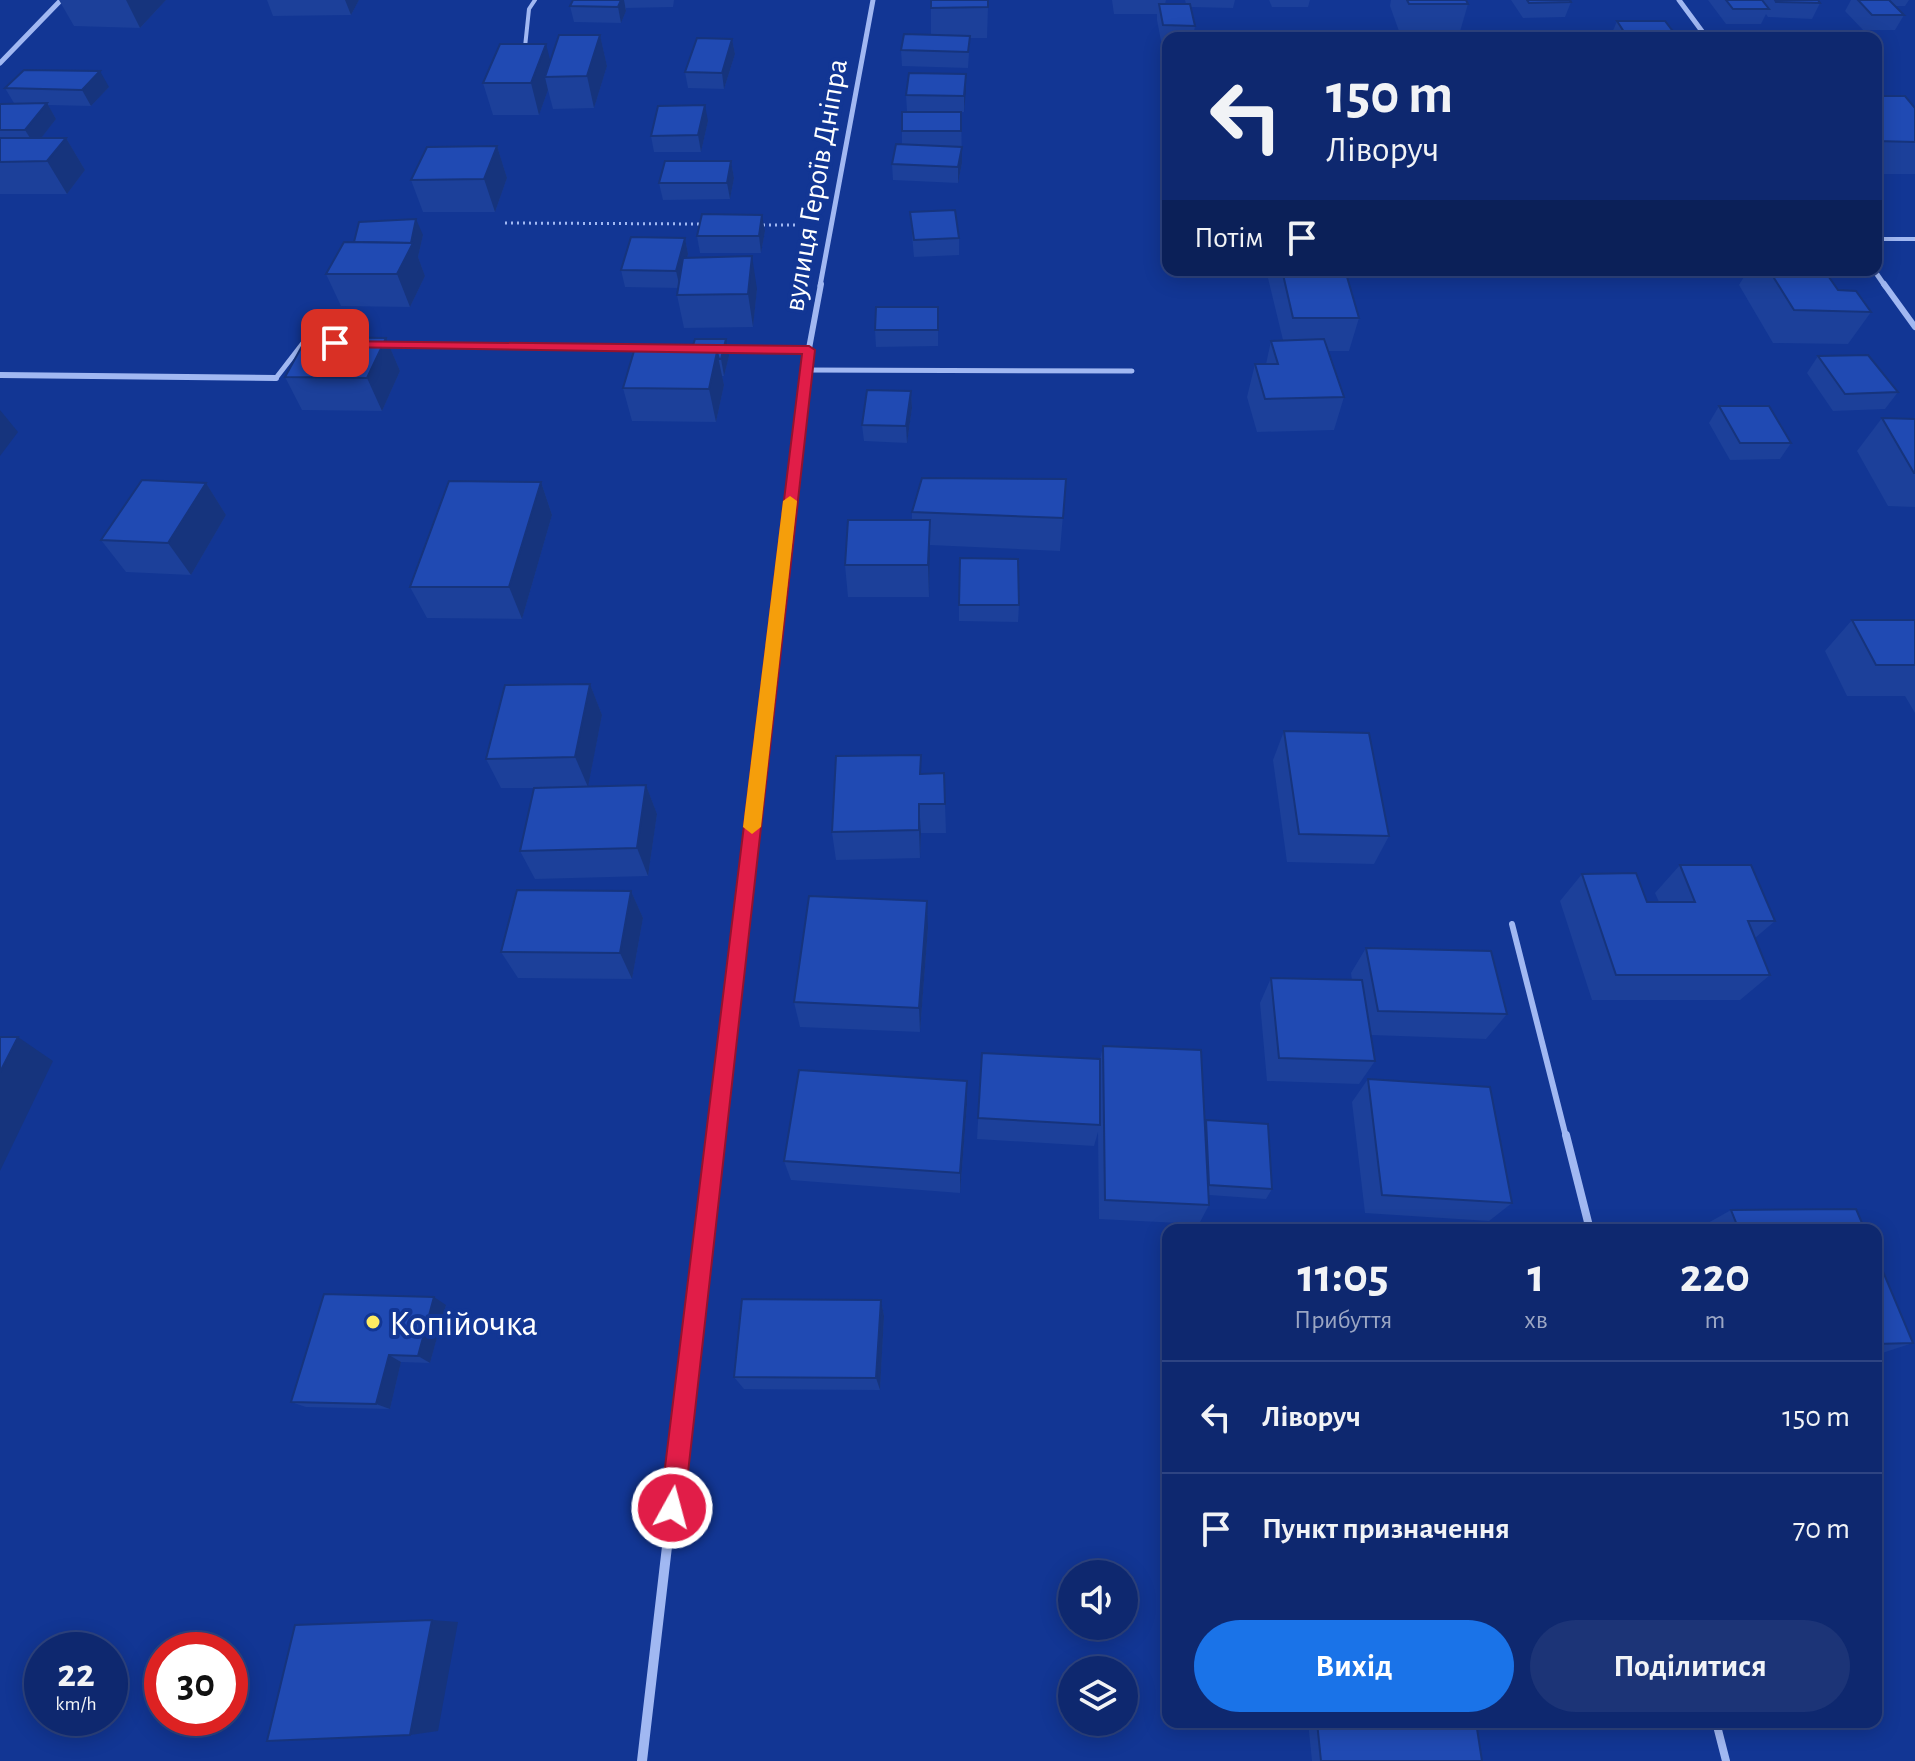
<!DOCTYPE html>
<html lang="uk">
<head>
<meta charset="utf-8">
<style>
	body { margin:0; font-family:"Alegreya Sans",sans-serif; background:#1c3477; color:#f1f3f6; height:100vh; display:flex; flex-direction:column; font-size:30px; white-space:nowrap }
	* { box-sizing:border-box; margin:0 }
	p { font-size:26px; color:#9ba6c3 }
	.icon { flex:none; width:44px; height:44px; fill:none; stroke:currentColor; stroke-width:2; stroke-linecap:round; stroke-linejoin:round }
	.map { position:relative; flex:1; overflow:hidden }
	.sheet { position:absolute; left:1162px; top:1224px; width:720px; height:504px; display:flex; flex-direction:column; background:#0e286f; border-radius:16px; box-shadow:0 4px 20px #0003,0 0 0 2px #2e4482 }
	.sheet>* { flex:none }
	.banner { position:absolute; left:1162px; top:32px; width:720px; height:244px; border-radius:16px; box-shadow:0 4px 20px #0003,0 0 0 2px #2e4482; background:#0e286f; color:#f1f3f6; overflow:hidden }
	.buttons { position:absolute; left:1058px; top:1560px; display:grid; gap:16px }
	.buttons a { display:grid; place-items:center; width:80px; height:80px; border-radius:50%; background:#0e286f; box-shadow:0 4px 20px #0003,0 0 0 2px #2e4482; font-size:40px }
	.speed { position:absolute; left:24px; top:1632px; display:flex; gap:16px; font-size:40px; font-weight:700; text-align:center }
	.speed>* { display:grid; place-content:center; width:104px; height:104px; border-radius:50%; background:#0e286f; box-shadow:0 4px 20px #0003,0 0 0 2px #2e4482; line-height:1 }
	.speed small { font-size:20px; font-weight:400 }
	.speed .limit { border:12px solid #d22; background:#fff; color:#111 }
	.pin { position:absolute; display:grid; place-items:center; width:68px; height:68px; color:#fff; margin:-34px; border-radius:16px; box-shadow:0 4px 12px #0006 }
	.me { position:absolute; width:88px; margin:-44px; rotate:7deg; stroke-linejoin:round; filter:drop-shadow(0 0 6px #0008) }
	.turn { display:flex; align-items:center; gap:28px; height:168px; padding:0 32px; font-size:36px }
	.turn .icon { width:104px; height:104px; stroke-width:2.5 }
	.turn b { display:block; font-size:56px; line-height:68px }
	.then { display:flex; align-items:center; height:76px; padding:0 32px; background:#0003; gap:16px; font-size:30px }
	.eta { display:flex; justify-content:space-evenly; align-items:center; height:136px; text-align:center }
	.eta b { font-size:48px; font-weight:600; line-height:56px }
	.action { display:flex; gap:16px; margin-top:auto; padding:16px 32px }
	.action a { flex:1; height:92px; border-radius:48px; background:#1a73e8; color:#fff; font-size:32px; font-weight:600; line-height:92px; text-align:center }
	.action a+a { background:#1c3477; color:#f1f3f6 }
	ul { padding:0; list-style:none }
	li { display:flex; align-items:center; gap:24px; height:112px; padding:0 32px; border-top:2px solid #2e4482 }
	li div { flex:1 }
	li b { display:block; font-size:30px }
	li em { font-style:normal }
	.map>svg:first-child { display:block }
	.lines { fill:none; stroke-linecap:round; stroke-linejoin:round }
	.path { stroke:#a1b8f2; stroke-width:3; stroke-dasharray:2 4; stroke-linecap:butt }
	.service-far3 { stroke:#a1b8f2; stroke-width:4 }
	.service-far2 { stroke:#a1b8f2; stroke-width:5 }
	.service-far1 { stroke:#a1b8f2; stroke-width:6 }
	.service { stroke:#a1b8f2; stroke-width:8 }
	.minor-far3 { stroke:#a1b8f2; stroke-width:5 }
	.minor-far2 { stroke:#a1b8f2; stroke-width:6 }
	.minor-far1 { stroke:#a1b8f2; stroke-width:8 }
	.minor { stroke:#a1b8f2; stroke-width:10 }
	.wall { fill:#1c409a }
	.shaded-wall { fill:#16347d }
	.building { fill:#204ab3; stroke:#16347d; stroke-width:2 }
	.route { fill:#e11d48; stroke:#92132f; stroke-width:2 }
	.slow { fill:#f59e0b }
	.poi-dot { fill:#ffeb62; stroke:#123694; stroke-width:3 }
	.labels { text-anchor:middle; stroke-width:8; stroke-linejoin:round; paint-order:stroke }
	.street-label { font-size:30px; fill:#fff; stroke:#123694 }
	.near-poi-label { font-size:36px; fill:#fff; stroke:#123694; text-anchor:start }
</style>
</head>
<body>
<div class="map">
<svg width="1915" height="1761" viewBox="0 0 1915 1761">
	<rect width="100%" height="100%" fill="#123694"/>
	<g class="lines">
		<g class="path">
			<polyline points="505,223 703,224"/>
			<polyline points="757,225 795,225"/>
		</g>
		<g class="service-far3">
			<polyline points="525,47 529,9 535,0"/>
			<polyline points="1876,239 1915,239"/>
		</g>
		<g class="service-far2">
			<polyline points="380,344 697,348"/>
			<polyline points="720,349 809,350"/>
			<polyline points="805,370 1132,371"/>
			<polyline points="276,378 303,343 309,343"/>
		</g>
		<polyline class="service-far1" points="1512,924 1566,1137"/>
		<g class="service">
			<polyline points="1566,1135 1590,1230"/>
			<polyline points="1716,1722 1726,1761"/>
		</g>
		<g class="minor-far3">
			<polyline points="1679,0 1707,38"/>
			<polyline points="0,63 61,0"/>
			<polyline points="1874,270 1885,286"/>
			<polyline points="820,286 873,0"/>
		</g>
		<g class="minor-far2">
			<polyline points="1884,284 1915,327"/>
			<polyline points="0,375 276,378"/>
			<polyline points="772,656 805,370 821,284"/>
		</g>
		<polyline class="minor-far1" points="715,1137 772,654"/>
		<polyline class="minor" points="642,1761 715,1135"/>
	</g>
	<g class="wall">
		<polygon points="59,0 166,0 140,28 74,26"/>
		<polygon points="267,0 359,0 351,15 273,16"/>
		<polygon points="573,0 674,0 673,7 626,8 626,11 621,23 574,22 570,6"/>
		<polygon points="931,0 988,7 987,38 970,38 968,68 902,66 901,50 931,35"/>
		<polygon points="1112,0 1166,0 1165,4 1186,4 1185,0 1235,0 1233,8 1191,7 1195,26 1193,38 1168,38 1168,41 1161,41 1157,20 1157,14 1114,14"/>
		<polygon points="1269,0 1310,0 1308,7 1272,7"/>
		<polygon points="1391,0 1466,0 1468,4 1459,35 1400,34 1390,6"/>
		<polygon points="1511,0 1570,0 1571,2 1565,17 1523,18"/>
		<polygon points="1708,0 1818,0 1820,3 1812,19 1768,17 1766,14 1761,24 1726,24"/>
		<polygon points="1851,0 1909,0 1905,6 1895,6 1904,15 1895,30 1863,30 1845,11"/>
		<polygon points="1617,21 1678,38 1610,38"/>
		<polygon points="600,35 607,66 594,108 553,109 548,90 539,115 493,115 483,83 550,61"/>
		<polygon points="732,39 735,54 724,89 688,88 685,72"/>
		<polygon points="966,74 964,112 961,112 962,163 958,183 893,180 892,164 902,144 902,131 933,112 907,111 906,95"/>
		<polygon points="109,87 91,106 48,105 56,119 41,138 66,138 85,170 67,194 0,194 0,104 14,103 5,88"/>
		<polygon points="1876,96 1915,142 1915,174 1876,174"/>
		<polygon points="708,121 701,152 654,152 651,136"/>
		<polygon points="497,146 507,178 495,212 423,212 411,180"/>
		<polygon points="731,161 734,178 730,199 663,200 659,183"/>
		<polygon points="910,212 959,238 959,255 914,257"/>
		<polygon points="765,231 761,253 700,253 697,236"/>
		<polygon points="423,235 418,257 425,276 410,307 341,306 326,274 354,242"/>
		<polygon points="685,238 688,254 687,258 757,289 753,327 684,328 677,295 678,288 625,287 621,270"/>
		<polygon points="1266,270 1345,270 1359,318 1349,351 1328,351 1344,397 1334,430 1257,432 1247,397 1255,364 1266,364 1271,341 1283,340"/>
		<polygon points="1748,270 1824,270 1838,290 1871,312 1848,344 1773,343 1739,285"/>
		<polygon points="938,307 938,346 876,347 875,330"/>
		<polygon points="386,338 400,371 382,411 302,410 285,377"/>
		<polygon points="691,352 729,356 724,376 722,376 724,385 716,422 632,421 623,388"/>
		<polygon points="1818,356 1898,392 1885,409 1833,411 1807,373"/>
		<polygon points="911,391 912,408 907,443 864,441 862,425"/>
		<polygon points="1719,406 1791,443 1780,459 1730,460 1709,423"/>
		<polygon points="1882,418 1915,419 1915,507 1888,506 1857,451"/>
		<polygon points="1066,479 1060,551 930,545 929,597 848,597 845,565 912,520 912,512"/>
		<polygon points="541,482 552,515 522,619 427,618 410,587"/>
		<polygon points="206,483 226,515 191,575 126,572 101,540"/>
		<polygon points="959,605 1019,605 1018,622 959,621"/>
		<polygon points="1852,620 1915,620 1915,713 1905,696 1847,696 1825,651"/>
		<polygon points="590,684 602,715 588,786 646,785 657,814 648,876 535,879 520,851 542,788 501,788 486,759"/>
		<polygon points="1284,731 1389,836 1374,864 1287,862 1273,760"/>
		<polygon points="944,773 946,833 921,833 920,858 836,860 832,832 922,774"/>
		<polygon points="1680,865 1775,921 1755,938 1770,975 1740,1000 1592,1000 1560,901 1582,874 1647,902 1659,902 1655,893"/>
		<polygon points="631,891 643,918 632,979 518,978 501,952"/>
		<polygon points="928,928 920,1032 800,1027 794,1002"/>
		<polygon points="1366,948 1507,1014 1486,1039 1371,1035 1375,1061 1359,1084 1267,1081 1260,1003 1271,978 1352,980 1351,973"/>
		<polygon points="1103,1046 1205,1123 1206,1120 1272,1189 1266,1199 1209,1195 1209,1205 1199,1224 1099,1219 1098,1132 1094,1146 977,1139 982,1053 1100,1060"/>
		<polygon points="1368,1079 1512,1203 1489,1221 1365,1213 1352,1102"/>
		<polygon points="967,1081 967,1104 960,1193 791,1180 784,1161"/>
		<polygon points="1731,1210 1865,1230 1700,1230 1699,1228"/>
		<polygon points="1876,1255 1913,1343 1876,1355"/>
		<polygon points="881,1300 884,1316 880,1390 744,1389 734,1377"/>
		<polygon points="446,1305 430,1363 401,1362 390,1409 306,1407 291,1402"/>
		<polygon points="1308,1722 1476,1722 1482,1761 1312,1761"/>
	</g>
	<g class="shaded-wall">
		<polygon points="126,0 166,0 140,28"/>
		<polygon points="345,0 359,0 351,15"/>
		<polygon points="621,0 624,0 626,11 621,23 618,7"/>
		<polygon points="600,35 607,66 594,108 587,76"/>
		<polygon points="732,39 735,54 724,89 722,73"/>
		<polygon points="546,44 554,75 545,77 548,90 539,115 531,83"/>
		<polygon points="100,71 109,87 91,106 82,90"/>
		<polygon points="966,74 966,90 964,112 964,96"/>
		<polygon points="47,103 56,119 35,146 25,130"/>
		<polygon points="705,105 708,121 701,152 698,135"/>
		<polygon points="66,138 85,170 67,194 47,161"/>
		<polygon points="497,146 507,178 495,212 484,179"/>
		<polygon points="962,147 962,163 958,183 958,167"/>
		<polygon points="731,161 734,178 730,199 727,183"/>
		<polygon points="762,215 765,231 761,253 759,236"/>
		<polygon points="416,219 423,235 418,257 425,276 410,307 397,274"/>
		<polygon points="685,238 688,254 680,288 676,271"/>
		<polygon points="752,256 757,289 753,327 748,294"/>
		<polygon points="386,338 400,371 382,411 367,378"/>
		<polygon points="726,339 729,356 724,376 721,359"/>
		<polygon points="717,352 724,385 716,422 709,389"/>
		<polygon points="911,391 912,408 907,443 906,426"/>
		<polygon points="0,410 18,432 0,456"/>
		<polygon points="541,482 552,515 522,619 509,587"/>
		<polygon points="206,483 226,515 191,575 168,543"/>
		<polygon points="930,520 930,552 929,597 928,565"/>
		<polygon points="590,684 602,715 588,787 575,757"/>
		<polygon points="646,785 657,814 648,876 637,848"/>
		<polygon points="919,804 921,833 920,858 919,830"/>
		<polygon points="631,891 643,918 632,979 620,953"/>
		<polygon points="927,901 928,928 920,1032 919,1008"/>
		<polygon points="18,1037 53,1061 0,1171 0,1072"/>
		<polygon points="967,1081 967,1104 960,1193 960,1173"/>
		<polygon points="434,1297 446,1305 430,1363 418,1356"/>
		<polygon points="881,1300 884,1316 880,1390 876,1378"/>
		<polygon points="389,1355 401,1362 390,1409 376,1404"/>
		<polygon points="432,1620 458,1622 438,1731 410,1735"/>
	</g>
	<g class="building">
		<polygon points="573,0 621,0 618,7 570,6"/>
		<polygon points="931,0 988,0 988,7 931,8"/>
		<polygon points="1407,0 1466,0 1468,4 1409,4"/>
		<polygon points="1527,0 1570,0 1571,2 1529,3"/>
		<polygon points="1726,0 1762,0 1769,9 1733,9"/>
		<polygon points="1775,0 1818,0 1820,3 1776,2"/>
		<polygon points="1858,0 1889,0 1904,15 1872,15"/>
		<polygon points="1159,4 1190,4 1195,26 1163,25"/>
		<polygon points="1617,21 1665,21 1678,38 1628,38"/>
		<polygon points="904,34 970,36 968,52 901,50"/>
		<polygon points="559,35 600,35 587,76 545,77"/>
		<polygon points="697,38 732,39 722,73 685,72"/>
		<polygon points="500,44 546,44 531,83 483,83"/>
		<polygon points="24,70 100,71 82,90 5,88"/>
		<polygon points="909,73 966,74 964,96 906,95"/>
		<polygon points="1876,96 1905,96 1915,108 1915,142 1876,141 1876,125 1878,125 1876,122"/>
		<polygon points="47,103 25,130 0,130 0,104"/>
		<polygon points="705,105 698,135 651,136 658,106"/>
		<rect x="902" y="112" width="59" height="19"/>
		<polygon points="0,138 66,138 47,161 0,162"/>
		<polygon points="896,144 962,147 958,167 892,164"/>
		<polygon points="497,146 484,179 411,180 427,147"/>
		<polygon points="665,161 731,161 727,183 659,183"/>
		<polygon points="955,210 959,238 914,240 910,212"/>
		<polygon points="702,214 762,215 759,236 697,236"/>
		<polygon points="416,219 411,243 354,242 359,222"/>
		<polygon points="631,237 685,238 676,271 621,270"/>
		<polygon points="344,242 413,243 397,274 326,274"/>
		<polygon points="752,256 748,294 677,295 683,258"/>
		<polygon points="1282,270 1345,270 1359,318 1293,318"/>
		<polygon points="1769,270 1824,270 1838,290 1856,291 1871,312 1794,310"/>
		<polygon points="876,307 938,307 938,330 875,330"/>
		<polygon points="307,337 386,338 367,378 285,377"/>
		<polygon points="695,339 726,339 721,359 719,359 717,352 691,352"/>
		<polygon points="1324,339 1344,397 1265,399 1255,364 1278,364 1271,341"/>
		<polygon points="634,351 717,352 709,389 623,388"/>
		<polygon points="1868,355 1898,392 1845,394 1818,356"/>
		<polygon points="867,390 911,391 906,426 862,425"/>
		<polygon points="1719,406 1769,406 1791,443 1740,443"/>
		<polygon points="1882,418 1915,419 1915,473 1914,473"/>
		<polygon points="922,478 1066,479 1063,518 912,512"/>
		<polygon points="142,480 206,483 168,543 101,540"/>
		<polygon points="449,481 541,482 509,587 410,587"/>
		<polygon points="848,520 930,520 928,565 845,565"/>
		<polygon points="960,558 1018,559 1019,605 959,605"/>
		<polygon points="1852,620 1915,620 1915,665 1876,665"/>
		<polygon points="590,684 575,757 486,759 505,685"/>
		<polygon points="1284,731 1369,733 1389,836 1299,834"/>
		<polygon points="921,755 920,774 944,773 945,804 919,804 919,830 832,832 836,756"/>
		<polygon points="646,785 637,848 520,851 534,788"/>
		<polygon points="1680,865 1751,865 1775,921 1748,921 1770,975 1616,975 1582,874 1636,873 1647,902 1695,902"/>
		<polygon points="517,890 631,891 620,953 501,952"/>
		<polygon points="809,896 927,901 919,1008 794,1002"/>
		<polygon points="1366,948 1491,951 1507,1014 1378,1011"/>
		<polygon points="1271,978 1362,980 1375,1061 1279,1058"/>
		<polygon points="0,1037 18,1037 0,1072"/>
		<polygon points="1103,1046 1201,1050 1209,1205 1105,1200"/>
		<polygon points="982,1053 1100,1059 1100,1125 978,1118"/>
		<polygon points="799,1070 967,1081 960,1173 784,1161"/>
		<polygon points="1368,1079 1490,1087 1512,1203 1382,1195"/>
		<polygon points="1206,1120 1268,1124 1272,1189 1209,1185"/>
		<polygon points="1856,1209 1865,1230 1739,1230 1731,1210"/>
		<polygon points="1876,1255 1913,1343 1876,1344"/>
		<polygon points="324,1294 434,1297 418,1356 389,1355 376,1404 291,1402"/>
		<polygon points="742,1299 881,1300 876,1378 734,1377"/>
		<polygon points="432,1620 410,1735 267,1741 295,1625"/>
		<polygon points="1317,1722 1476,1722 1482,1761 1321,1761"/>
	</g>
	<polygon class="route" points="330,341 809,346 815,350 684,1508 681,1517 672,1520 663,1517 660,1508 802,354 335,347 328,343"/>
	<polygon class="slow" points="790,496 797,501 761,827 752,834 743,827 783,501"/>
	<circle class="poi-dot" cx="373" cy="1322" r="8"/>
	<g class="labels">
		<g class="street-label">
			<text transform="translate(815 185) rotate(-80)" y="10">вулиця Героїв Дніпра</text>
		</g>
		<g class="near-poi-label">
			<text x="389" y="1335">Копійочка</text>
		</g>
	</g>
</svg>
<div class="buttons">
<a><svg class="icon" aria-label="sound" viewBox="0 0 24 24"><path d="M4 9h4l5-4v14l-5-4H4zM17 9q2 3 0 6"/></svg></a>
<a><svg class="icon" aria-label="layers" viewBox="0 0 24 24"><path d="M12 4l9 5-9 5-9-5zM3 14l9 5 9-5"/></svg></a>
</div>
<div class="speed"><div>22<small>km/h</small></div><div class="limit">30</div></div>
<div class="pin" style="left:335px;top:343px;background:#d93025"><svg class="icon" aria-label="arrive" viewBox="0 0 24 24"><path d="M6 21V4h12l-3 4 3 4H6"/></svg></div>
<svg class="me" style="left:672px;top:1508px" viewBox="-20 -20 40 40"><circle r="17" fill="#e11d48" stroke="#fff" stroke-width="3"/><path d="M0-11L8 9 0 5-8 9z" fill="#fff"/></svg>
<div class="banner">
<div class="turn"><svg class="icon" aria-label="left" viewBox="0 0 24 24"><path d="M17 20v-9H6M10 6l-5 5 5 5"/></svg><div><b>150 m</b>Ліворуч</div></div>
<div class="then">Потім<svg class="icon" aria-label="arrive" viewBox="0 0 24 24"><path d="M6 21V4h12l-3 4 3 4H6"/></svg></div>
</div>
<section class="sheet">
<div class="eta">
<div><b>11:05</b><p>Прибуття</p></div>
<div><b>1</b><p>хв</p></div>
<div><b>220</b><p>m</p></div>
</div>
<ul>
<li><svg class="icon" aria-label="left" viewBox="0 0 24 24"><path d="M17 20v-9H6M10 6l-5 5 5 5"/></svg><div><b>Ліворуч</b></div><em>150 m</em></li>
<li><svg class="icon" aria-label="arrive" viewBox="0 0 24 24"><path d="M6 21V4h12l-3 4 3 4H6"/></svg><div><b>Пункт призначення</b></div><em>70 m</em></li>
</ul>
<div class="action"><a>Вихід</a><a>Поділитися</a></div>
</section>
</div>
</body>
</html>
